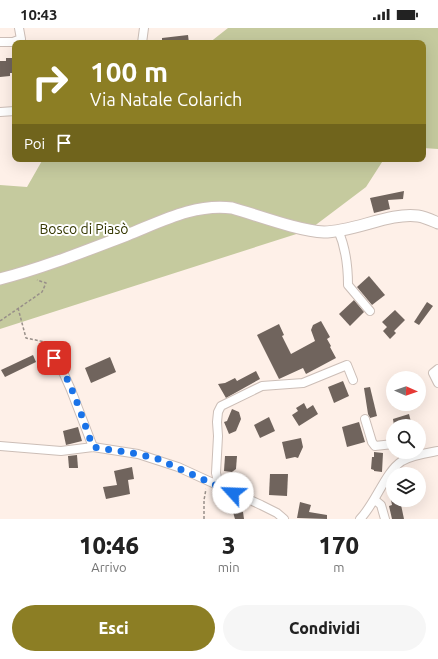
<!DOCTYPE html>
<html lang="it">
<head>
<meta charset="utf-8">
<style>
	body { margin:0; font-family:Ubuntu,sans-serif; background:#f6f6f6; color:#222; height:100vh; display:flex; flex-direction:column; font-size:15px; white-space:nowrap }
	* { box-sizing:border-box; margin:0 }
	p { font-size:13px; color:#767676 }
	.icon { flex:none; width:22px; height:22px; fill:none; stroke:currentColor; stroke-width:2; stroke-linecap:round; stroke-linejoin:round }
	.map { position:relative; height:491px; overflow:hidden }
	.panel { display:flex; flex-direction:column; background:#fff; flex:1 }
	.panel>* { flex:none }
	.guide { position:absolute; left:12px; top:12px; width:414px; height:122px; border-radius:8px; box-shadow:0 4px 16px #0002; background:#8c7e24; color:#fff; overflow:hidden }
	.needle { width:26px; rotate:92deg }
	.controls { position:absolute; left:386px; top:343px; display:grid; gap:8px }
	.controls a { display:grid; place-items:center; width:40px; height:40px; border-radius:50%; background:#fff; box-shadow:0 4px 16px #0002; font-size:20px }
	.pin { position:absolute; display:grid; place-items:center; width:34px; height:34px; color:#fff; margin:-17px; border-radius:8px; box-shadow:0 2px 6px #0006 }
	.me { position:absolute; width:44px; margin:-22px; rotate:295deg; stroke-linejoin:round; filter:drop-shadow(0 0 3px #0008) }
	.turn { display:flex; align-items:center; gap:14px; height:84px; padding:0 12px; font-size:18px }
	.turn .icon { width:52px; height:52px; stroke-width:2.5 }
	.turn b { display:block; font-size:28px; line-height:34px }
	.then { display:flex; align-items:center; height:38px; padding:0 12px; background:#0003; gap:8px; font-size:15px }
	.eta { display:flex; justify-content:space-evenly; align-items:center; height:68px; text-align:center }
	.eta b { font-size:24px; font-weight:800; line-height:28px }
	.action { display:flex; gap:8px; margin-top:auto; padding:8px 12px }
	.action a { flex:1; height:46px; border-radius:24px; background:#8c7e24; color:#fff; font-size:16px; font-weight:800; line-height:46px; text-align:center }
	.action a+a { background:#f6f6f6; color:#222 }
	.status { display:flex; justify-content:space-between; align-items:center; height:28px; padding:0 20px; background:#fff; direction:ltr }
	.status svg { height:11px; fill:currentColor }
	.map>svg:first-child { display:block }
	.forest { fill:#c5ca9e }
	.building { fill:#70645d }
	.lines { fill:none; stroke-linecap:round; stroke-linejoin:round }
	.minor-casing { stroke:#ccbeb7; stroke-width:10 }
	.tertiary-casing { stroke:#ccbeb7; stroke-width:13 }
	.path { stroke:#988f89; stroke-width:1.5; stroke-dasharray:3 2; stroke-linecap:butt }
	.minor { stroke:#fff; stroke-width:8 }
	.tertiary { stroke:#fff; stroke-width:11 }
	.route { stroke:#1a73e8; stroke-width:7; stroke-dasharray:0 12.6 }
	.labels { text-anchor:middle; stroke-width:4; stroke-linejoin:round; paint-order:stroke }
	.park-label { font-size:14px; fill:#353802; stroke:#fff }
</style>
</head>
<body>
<div class="status"><b>10:43</b><svg viewBox="0 0 49 12"><path d="M0 12V9h3v3zM5 12V6h3v6zM10 12V3h3v9zM15 12V0h3v12zM26 1h20v11H26zM47 4h2v5h-2z"/></svg></div>
<div class="map">
<svg width="438" height="491" viewBox="0 0 438 491">
	<rect width="100%" height="100%" fill="#fef0e8"/>
	<g class="forest">
		<polygon points="228,0 438,0 438,121 423,120 423,15 209,15"/>
		<polygon points="43,131 384,131 366,159 309,202 0,301 0,157 27,159"/>
	</g>
	<g class="building">
		<polygon points="188,7 189,15 162,15 162,10"/>
		<polygon points="6,30 15,30 15,45 10,45 10,48 0,49 0,33 6,33"/>
		<polygon points="404,163 403,171 388,172 390,181 374,185 370,170"/>
		<polygon points="369,248 385,267 372,277 357,259"/>
		<polygon points="354,272 364,284 350,298 339,286"/>
		<polygon points="427,274 433,278 419,297 414,294"/>
		<polygon points="395,282 405,292 394,303 396,305 390,311 383,303 387,299 382,294"/>
		<polygon points="321,293 330,309 327,311 331,318 330,319 336,330 306,346 303,340 279,351 257,307 279,296 284,307 282,308 291,326 315,313 311,302 313,297"/>
		<polygon points="33,327 36,334 5,349 1,342"/>
		<polygon points="110,329 116,344 91,355 85,340"/>
		<polygon points="256,343 260,351 226,370 218,356 225,355 235,350 237,353"/>
		<polygon points="343,353 349,368 334,375 328,359"/>
		<polygon points="370,359 377,388 370,390 368,386 364,360"/>
		<polygon points="304,375 307,381 313,377 318,386 299,398 292,387 298,383 296,380"/>
		<polygon points="232,381 239,384 241,391 236,403 229,406 224,394 227,393"/>
		<polygon points="409,386 412,398 394,398 393,391"/>
		<polygon points="269,389 275,403 260,410 254,397"/>
		<polygon points="359,394 365,414 347,419 342,399"/>
		<polygon points="78,399 82,413 66,417 63,403"/>
		<polygon points="301,410 303,419 298,430 295,429 286,431 282,414"/>
		<polygon points="374,424 383,425 382,444 374,443 374,442 371,441 372,429 374,429"/>
		<polygon points="77,427 78,440 69,440 68,428"/>
		<polygon points="225,428 237,428 236,441 232,444 224,443"/>
		<polygon points="132,439 134,451 128,452 130,466 106,471 103,459 117,457 114,443"/>
		<polygon points="270,446 288,446 287,468 269,467"/>
		<polygon points="391,472 400,472 404,491 392,491 389,478 392,477"/>
		<polygon points="300,474 311,477 309,484 327,487 327,491 297,490"/>
		<polygon points="232,481 238,481 243,484 244,491 235,491"/>
	</g>
	<g class="lines">
		<defs>
			<g id="minor">
				<polyline points="0,14 13,14 21,11 19,0"/>
				<polyline points="142,15 144,0"/>
				<polyline points="0,84 15,83"/>
				<path d="M 338,202 C 346,220 348,237 348,257 L 370,283"/>
				<polyline points="44,327 54,330 59,335 71,362 93,419"/>
				<polyline points="438,341 433,345 438,355"/>
				<polyline points="365,391 372,414 375,418 393,416"/>
				<polyline points="0,418 61,423 93,419 138,426 178,439 261,477 277,485 284,491"/>
				<polyline points="219,458 216,445 218,408 217,394 218,384 221,378 262,358 303,355 347,337 353,352"/>
				<polyline points="375,472 381,477 385,491"/>
				<path d="M 360,491 C 376,475 385,444 402,433 C 412,427 427,425 438,423"/>
			</g>
			<path id="tertiary" d="M 0,251 C 43,240 85,223 127,207 C 160,194 195,175 232,180 C 257,187 299,203 324,204 C 354,204 390,184 418,188 C 425,189 431,192 438,195"/>
		</defs>
		<use href="#minor" class="minor-casing"/>
		<use href="#tertiary" class="tertiary-casing"/>
		<g class="path">
			<polyline points="18,280 26,310 45,314 48,319"/>
			<polyline points="0,293 42,264 46,255 37,252"/>
			<polyline points="204,491 204,472 206,461"/>
		</g>
		<use href="#minor" class="minor"/>
		<use href="#tertiary" class="tertiary"/>
	</g>
	<g class="lines">
		<path class="route" d="M 54,330 C 70,347 84,396 93,419 L 138,426 L 158,431 L 233,465"/>
	</g>
	<g class="labels">
		<g class="park-label">
			<text x="84" y="206">Bosco di Piasò</text>
		</g>
	</g>
</svg>
<div class="controls">
<a><svg class="needle" viewBox="-14 -14 28 28"><path d="M0-13l5 13h-10z" fill="#e53935"/><path d="M0 13l5-13h-10z" fill="#767676"/></svg></a>
<a><svg class="icon" aria-label="search" viewBox="0 0 24 24"><circle cx="10" cy="10" r="6"/><path d="M15 15l6 6"/></svg></a>
<a><svg class="icon" aria-label="layers" viewBox="0 0 24 24"><path d="M12 4l9 5-9 5-9-5zM3 14l9 5 9-5"/></svg></a>
</div>
<div class="pin" style="left:54px;top:330px;background:#d93025"><svg class="icon" aria-label="arrive" viewBox="0 0 24 24"><path d="M6 21V4h12l-3 4 3 4H6"/></svg></div>
<svg class="me" style="left:233px;top:465px" viewBox="-20 -20 40 40"><circle r="19" fill="#fff"/><path d="M0-13L10 11 0 6-10 11z" fill="#1a73e8"/></svg>
<div class="guide">
<div class="turn"><svg class="icon" aria-label="right" viewBox="0 0 24 24"><path d="M7 20v-9h11M14 6l5 5-5 5"/></svg><div><b>100 m</b>Via Natale Colarich</div></div>
<div class="then">Poi<svg class="icon" aria-label="arrive" viewBox="0 0 24 24"><path d="M6 21V4h12l-3 4 3 4H6"/></svg></div>
</div>
</div>
<section class="panel">
<div class="eta">
<div><b>10:46</b><p>Arrivo</p></div>
<div><b>3</b><p>min</p></div>
<div><b>170</b><p>m</p></div>
</div>
<div class="action"><a>Esci</a><a>Condividi</a></div>
</section>
</body>
</html>
